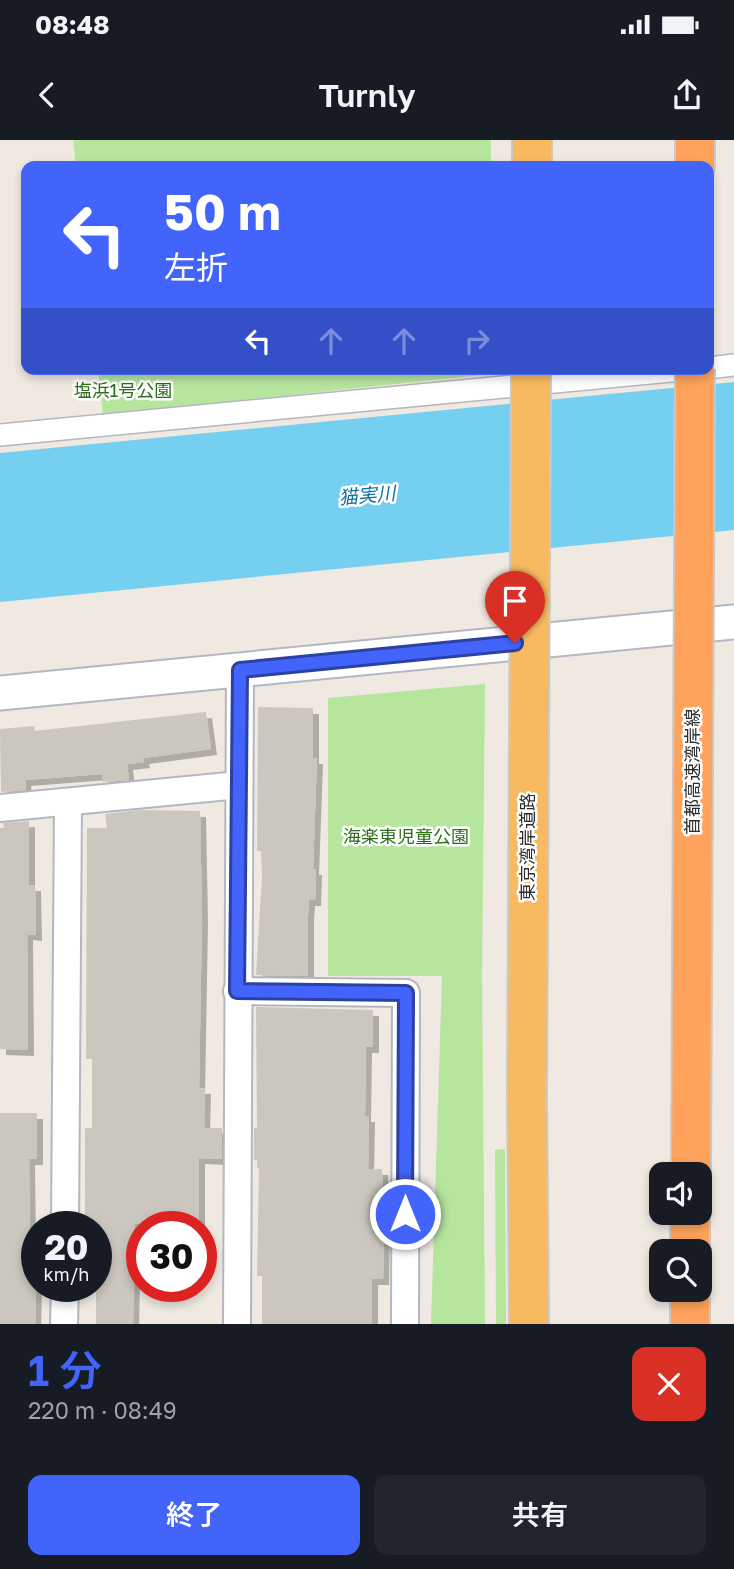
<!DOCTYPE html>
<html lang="ja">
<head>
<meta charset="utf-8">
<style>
	body { margin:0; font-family:"Golos Text","Noto Sans JP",sans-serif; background:#20242c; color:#f1f3f6; height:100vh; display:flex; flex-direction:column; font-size:26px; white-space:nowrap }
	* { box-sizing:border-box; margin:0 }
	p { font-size:23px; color:#9ea1a6 }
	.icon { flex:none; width:38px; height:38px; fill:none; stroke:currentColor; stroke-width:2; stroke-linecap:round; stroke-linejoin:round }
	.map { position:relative; height:1184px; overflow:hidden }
	.side { display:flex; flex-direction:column; background:#171b24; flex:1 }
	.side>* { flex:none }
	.hud { position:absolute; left:21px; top:21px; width:693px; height:214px; border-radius:14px; box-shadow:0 4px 10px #0003; background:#4264fb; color:#fff; overflow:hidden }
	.tools { position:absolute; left:649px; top:1022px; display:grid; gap:14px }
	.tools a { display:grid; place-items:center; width:63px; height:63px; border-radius:14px; background:#171b24; box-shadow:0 4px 10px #0003; font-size:35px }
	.speed { position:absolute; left:21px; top:1071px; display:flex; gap:14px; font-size:35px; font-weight:700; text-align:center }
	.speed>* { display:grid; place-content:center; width:91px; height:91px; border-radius:50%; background:#171b24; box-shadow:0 4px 10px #0003; line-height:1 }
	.speed small { font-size:18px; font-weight:400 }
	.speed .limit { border:10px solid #d22; background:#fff; color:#111 }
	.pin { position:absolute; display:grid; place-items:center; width:60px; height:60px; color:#fff; margin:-72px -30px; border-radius:50% 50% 50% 0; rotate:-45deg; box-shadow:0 0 7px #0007 }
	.pin .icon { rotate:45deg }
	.me { position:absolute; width:77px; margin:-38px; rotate:0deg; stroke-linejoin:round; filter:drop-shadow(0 0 5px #0008) }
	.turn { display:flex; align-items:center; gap:24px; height:147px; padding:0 28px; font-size:32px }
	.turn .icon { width:91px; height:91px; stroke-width:2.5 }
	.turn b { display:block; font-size:49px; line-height:60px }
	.lanes { display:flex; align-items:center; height:66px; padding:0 28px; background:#0003; justify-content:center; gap:35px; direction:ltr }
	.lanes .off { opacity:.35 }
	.round { display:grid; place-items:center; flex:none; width:74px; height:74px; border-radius:14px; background:#20242c }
	.headline { display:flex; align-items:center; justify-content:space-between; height:119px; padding:0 28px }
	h1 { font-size:42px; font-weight:600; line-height:52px; color:#4264fb }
	.primary-button { display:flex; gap:14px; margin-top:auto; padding:14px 28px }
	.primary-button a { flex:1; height:80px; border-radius:14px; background:#4264fb; color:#fff; font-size:28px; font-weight:600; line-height:80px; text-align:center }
	.primary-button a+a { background:#20242c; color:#f1f3f6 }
	.status { display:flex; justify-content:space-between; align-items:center; height:49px; padding:0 35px; background:#171b24; direction:ltr }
	.status svg { height:19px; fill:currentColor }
	header { display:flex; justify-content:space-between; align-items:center; height:91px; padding:0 28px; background:#171b24; font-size:32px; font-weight:600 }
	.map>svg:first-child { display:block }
	.green { fill:#b6e59e }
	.water { fill:#75cff0 }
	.building { fill:#cbc7bf; filter:url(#shadow) }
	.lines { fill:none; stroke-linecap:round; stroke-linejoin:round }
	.pedestrian-casing { stroke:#b4b7c1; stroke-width:24 }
	.minor-casing { stroke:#b4b7c1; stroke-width:30 }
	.tertiary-casing { stroke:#b4b7c1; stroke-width:37 }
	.trunk-casing { stroke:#c9c9c9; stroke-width:42 }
	.motorway-casing { stroke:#c9c9c9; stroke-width:42 }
	.pedestrian { stroke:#fff; stroke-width:21 }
	.minor { stroke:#fff; stroke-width:26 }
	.tertiary { stroke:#fff; stroke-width:33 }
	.trunk { stroke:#f8ba60; stroke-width:38 }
	.motorway { stroke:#ffa35c; stroke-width:38 }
	.trunk-bridge-casing { stroke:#c9c9c9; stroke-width:42; stroke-linecap:butt }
	.motorway-bridge-casing { stroke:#c9c9c9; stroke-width:42; stroke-linecap:butt }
	.trunk-bridge { stroke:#f8ba60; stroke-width:38 }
	.motorway-bridge { stroke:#ffa35c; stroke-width:38 }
	.route-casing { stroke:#2b41a3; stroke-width:18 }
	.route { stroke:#4264fb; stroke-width:12 }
	.labels { text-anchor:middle; stroke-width:5; stroke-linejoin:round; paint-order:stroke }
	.park-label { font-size:18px; fill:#2c6e1b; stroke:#fff }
	.street-label { font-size:18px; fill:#2e2e2e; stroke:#fff }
	.water-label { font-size:19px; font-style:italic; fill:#0d6fa3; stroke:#fff }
</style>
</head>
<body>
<div class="status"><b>08:48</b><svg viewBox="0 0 49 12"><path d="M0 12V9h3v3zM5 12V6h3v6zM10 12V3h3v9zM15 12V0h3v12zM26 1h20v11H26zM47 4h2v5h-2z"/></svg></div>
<header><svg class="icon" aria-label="back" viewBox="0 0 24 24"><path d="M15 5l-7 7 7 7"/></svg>Turnly<svg class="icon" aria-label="share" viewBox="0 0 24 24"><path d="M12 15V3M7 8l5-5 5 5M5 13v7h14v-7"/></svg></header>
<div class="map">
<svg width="734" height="1184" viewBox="0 0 734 1184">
	<defs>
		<filter id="shadow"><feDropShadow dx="6" dy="6" stdDeviation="0" flood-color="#0004"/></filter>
	</defs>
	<rect width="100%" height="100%" fill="#efe9e1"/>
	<g class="green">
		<polygon points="73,0 491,0 491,26 76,26"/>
		<polygon points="98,229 490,229 490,234 103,275"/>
		<polygon points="485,544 482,835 485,1184 431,1184 442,836 328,836 328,558"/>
		<polygon points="505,1009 506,1184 496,1184 495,1010"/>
	</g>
	<polygon class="water" points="734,242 734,390 0,462 0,313"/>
	<g class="building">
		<polygon points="258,567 313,568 313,618 317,618 313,729 316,729 315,760 309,760 308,775 308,836 256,835 262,736 261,711 257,711"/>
		<polygon points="206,572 211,609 143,618 144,622 127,624 129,640 102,642 102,634 25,640 26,650 1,652 0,589 34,586 35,591"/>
		<polygon points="139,670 200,671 202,776 199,948 205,948 204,988 222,988 222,1019 199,1018 199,1084 135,1084 133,1184 96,1184 96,1084 85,1084 85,988 92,988 92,919 86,919 87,688 107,688 105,674"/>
		<polygon points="29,681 29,745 35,745 36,795 27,794 28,910 0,909 0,688 4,688 3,683"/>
		<polygon points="256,867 373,870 373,907 366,907 365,976 369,976 368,1029 382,1029 384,1083 383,1139 372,1139 372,1184 262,1184 262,1136 257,1136 259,1028 257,1028 257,1020 254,1020 254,988 257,988"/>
		<polygon points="0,973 37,973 37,1019 29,1019 30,1102 37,1102 35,1184 0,1184"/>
	</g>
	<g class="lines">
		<defs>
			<g id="pedestrian">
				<polyline points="709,228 734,225"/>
				<polyline points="0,295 692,229"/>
			</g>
			<g id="minor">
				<polyline points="0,668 239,645"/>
				<polyline points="237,851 406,853 405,1184"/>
				<polyline points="65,1087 68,662"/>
				<polyline points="64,1184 65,1146"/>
				<polyline points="237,1184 240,530"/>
			</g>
			<polyline id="tertiary" points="0,553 734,482"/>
			<g id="trunk">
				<polyline points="532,26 532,0"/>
				<polyline points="527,955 529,1184"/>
			</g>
			<g id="motorway">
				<polyline points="695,26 695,0"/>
				<polyline points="690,1111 690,1073"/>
				<polyline points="690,1184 690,1150"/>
			</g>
		</defs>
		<use href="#pedestrian" class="pedestrian-casing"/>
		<use href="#minor" class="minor-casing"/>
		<use href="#tertiary" class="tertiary-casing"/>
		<use href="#trunk" class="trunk-casing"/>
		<use href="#motorway" class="motorway-casing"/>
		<use href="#pedestrian" class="pedestrian"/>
		<use href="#minor" class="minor"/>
		<use href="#tertiary" class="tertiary"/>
		<use href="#trunk" class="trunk"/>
		<use href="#motorway" class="motorway"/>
		<defs>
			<polyline id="trunk-bridge" points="527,955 531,229"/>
			<polyline id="motorway-bridge" points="691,1034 695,229"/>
		</defs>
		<use href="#trunk-bridge" class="trunk-bridge-casing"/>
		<use href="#motorway-bridge" class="motorway-bridge-casing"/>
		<use href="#trunk-bridge" class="trunk-bridge"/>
		<use href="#motorway-bridge" class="motorway-bridge"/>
	</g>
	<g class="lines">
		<defs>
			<polyline id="route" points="405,1074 406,853 237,851 240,530 515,503"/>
		</defs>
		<use href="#route" class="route-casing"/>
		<use href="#route" class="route"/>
	</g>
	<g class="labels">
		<g class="park-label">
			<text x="123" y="257">塩浜1号公園</text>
			<text x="406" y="703">海楽東児童公園</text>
		</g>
		<g class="street-label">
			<text transform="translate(693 632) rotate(-90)" y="6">首都高速湾岸線</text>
			<text transform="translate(528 707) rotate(-90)" y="6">東京湾岸道路</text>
		</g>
		<g class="water-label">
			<text transform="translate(367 355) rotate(-5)" y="7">猫実川</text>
		</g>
	</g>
</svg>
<div class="tools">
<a><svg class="icon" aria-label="sound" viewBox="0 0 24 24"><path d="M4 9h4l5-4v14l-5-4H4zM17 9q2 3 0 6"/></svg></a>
<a><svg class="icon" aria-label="search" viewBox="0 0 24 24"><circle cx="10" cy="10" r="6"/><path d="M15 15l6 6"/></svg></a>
</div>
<div class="speed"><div>20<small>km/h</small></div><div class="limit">30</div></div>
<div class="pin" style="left:515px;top:503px;background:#d93025"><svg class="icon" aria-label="arrive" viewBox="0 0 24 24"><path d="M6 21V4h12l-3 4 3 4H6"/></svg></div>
<svg class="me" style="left:405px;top:1074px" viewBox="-20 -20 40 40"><circle r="17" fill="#4264fb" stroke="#fff" stroke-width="3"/><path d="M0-11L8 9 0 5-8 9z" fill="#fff"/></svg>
<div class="hud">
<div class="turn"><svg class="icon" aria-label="left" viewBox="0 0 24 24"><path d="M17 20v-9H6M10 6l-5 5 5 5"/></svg><div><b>50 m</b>左折</div></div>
<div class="lanes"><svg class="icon" aria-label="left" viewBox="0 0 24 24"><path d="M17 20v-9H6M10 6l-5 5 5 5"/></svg><svg class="icon off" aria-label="ahead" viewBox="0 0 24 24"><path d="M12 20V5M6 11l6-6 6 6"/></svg><svg class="icon off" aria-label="ahead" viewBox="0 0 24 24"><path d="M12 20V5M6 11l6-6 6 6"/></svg><svg class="icon off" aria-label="right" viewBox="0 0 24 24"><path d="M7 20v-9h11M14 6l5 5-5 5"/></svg></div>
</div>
</div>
<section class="side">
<div class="headline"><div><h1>1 分</h1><p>220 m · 08:49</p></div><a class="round" style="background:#d93025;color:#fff"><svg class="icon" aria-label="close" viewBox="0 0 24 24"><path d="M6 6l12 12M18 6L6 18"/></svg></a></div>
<div class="primary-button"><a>終了</a><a>共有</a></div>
</section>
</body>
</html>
